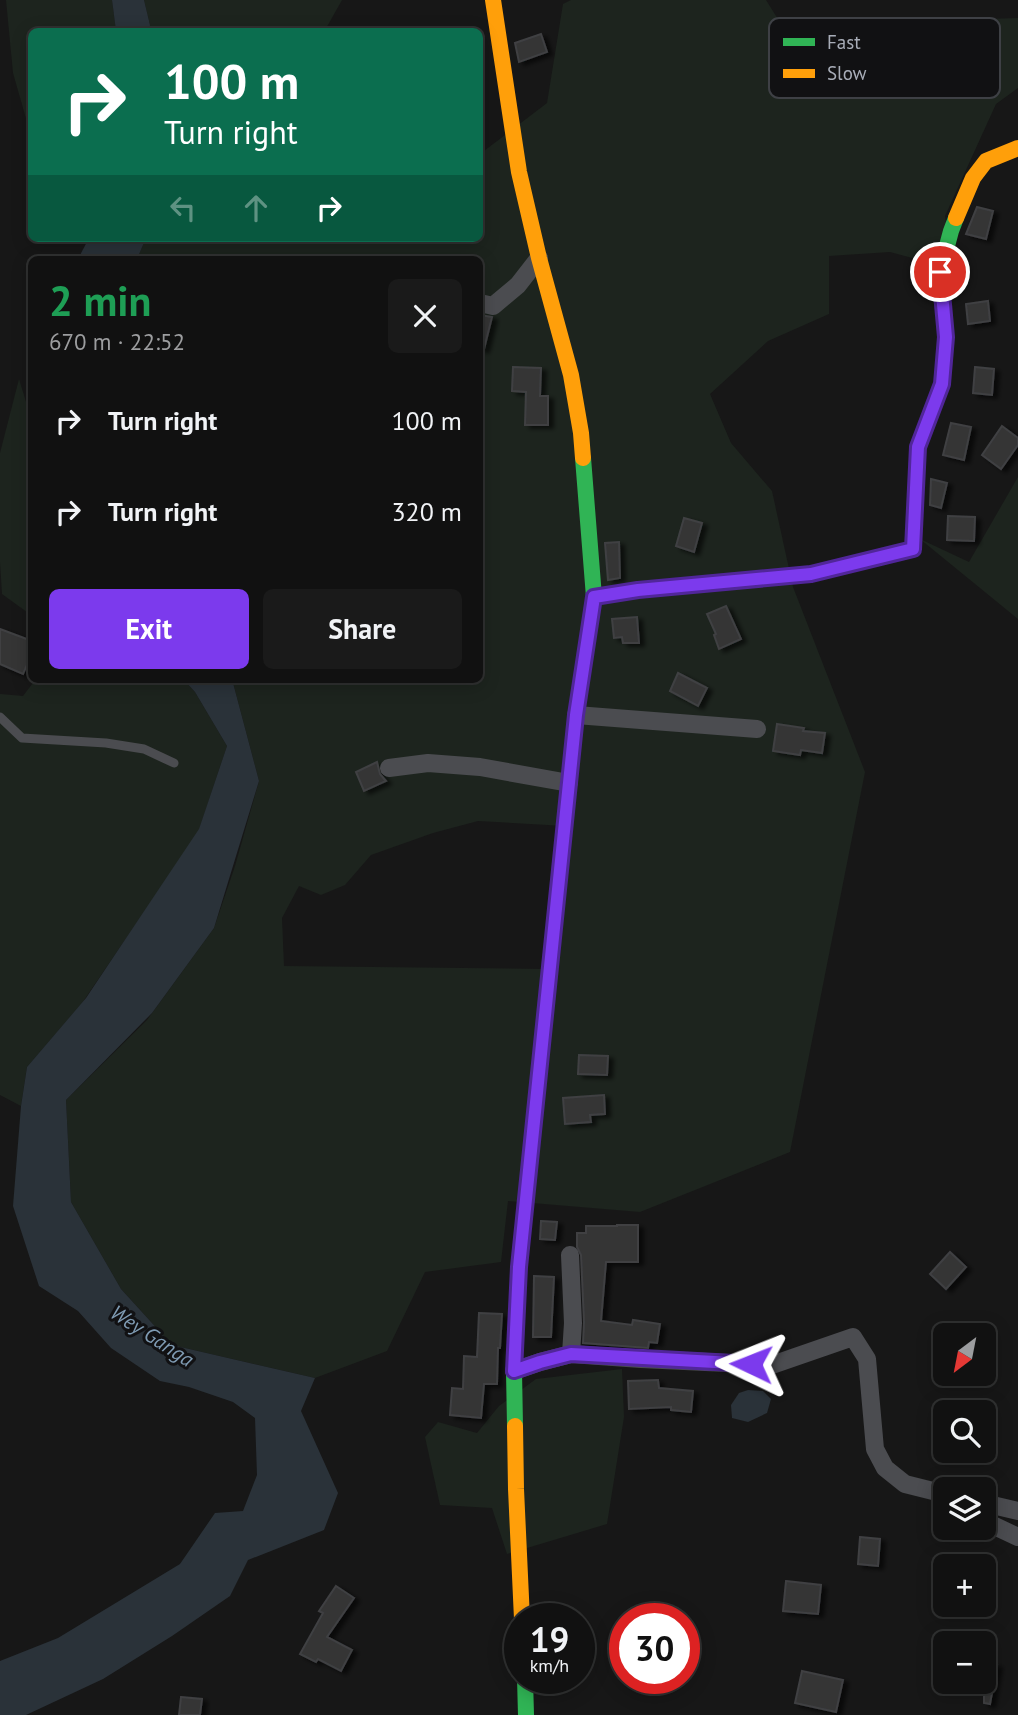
<!DOCTYPE html>
<html lang="en">
<head>
<meta charset="utf-8">
<style>
	body { margin:0; font-family:"PT Sans",sans-serif; background:#1a1a1a; color:#f1f3f6; height:100vh; display:flex; flex-direction:column; font-size:26px; white-space:nowrap }
	* { box-sizing:border-box; margin:0 }
	p { font-size:23px; color:#9c9d9f }
	.icon { flex:none; width:38px; height:38px; fill:none; stroke:currentColor; stroke-width:2; stroke-linecap:round; stroke-linejoin:round }
	.map { position:relative; flex:1; overflow:hidden }
	.details { position:absolute; left:28px; top:256px; width:455px; height:427px; display:flex; flex-direction:column; background:#111; border-radius:10px; box-shadow:0 4px 18px #0003,0 0 0 2px #303131 }
	.details>* { flex:none }
	.hud { position:absolute; left:28px; top:28px; width:455px; height:214px; border-radius:10px; box-shadow:0 4px 18px #0003,0 0 0 2px #303131; background:#0b6e4f; color:#fff; overflow:hidden }
	.needle { width:46px; rotate:212deg }
	.buttons { position:absolute; left:933px; top:1323px; display:grid; gap:14px }
	.buttons a { display:grid; place-items:center; width:63px; height:63px; border-radius:10px; background:#111; box-shadow:0 4px 18px #0003,0 0 0 2px #303131; font-size:35px }
	.speed { position:absolute; left:504px; top:1603px; display:flex; gap:14px; font-size:35px; font-weight:700; text-align:center }
	.speed>* { display:grid; place-content:center; width:91px; height:91px; border-radius:50%; background:#111; box-shadow:0 4px 18px #0003,0 0 0 2px #303131; line-height:1 }
	.speed small { font-size:18px; font-weight:400 }
	.speed .limit { border:10px solid #d22; background:#fff; color:#111 }
	.pin { position:absolute; display:grid; place-items:center; width:60px; height:60px; color:#fff; margin:-30px; border:4px solid #fff; border-radius:50%; box-shadow:0 2px 7px #0007 }
	.me { position:absolute; width:77px; margin:-38px; rotate:272deg; stroke-linejoin:round; filter:drop-shadow(0 0 5px #0008) }
	.turn { display:flex; align-items:center; gap:24px; height:147px; padding:0 21px; font-size:32px }
	.turn .icon { width:91px; height:91px; stroke-width:2.5 }
	.turn b { display:block; font-size:49px; line-height:60px }
	.lanes { display:flex; align-items:center; height:66px; padding:0 21px; background:#0003; justify-content:center; gap:35px; direction:ltr }
	.lanes .off { opacity:.35 }
	.round { display:grid; place-items:center; flex:none; width:74px; height:74px; border-radius:10px; background:#1a1a1a }
	.head { display:flex; align-items:center; justify-content:space-between; height:119px; padding:0 21px }
	h1 { font-size:42px; font-weight:700; line-height:52px; color:#1e9e55 }
	.button { display:flex; gap:14px; margin-top:auto; padding:14px 21px }
	.button a { flex:1; height:80px; border-radius:10px; background:#7c3aed; color:#fff; font-size:28px; font-weight:700; line-height:80px; text-align:center }
	.button a+a { background:#1a1a1a; color:#f1f3f6 }
	ul { padding:0; list-style:none }
	li { display:flex; align-items:center; gap:21px; height:91px; padding:0 21px }
	li div { flex:1 }
	li b { display:block; font-size:26px }
	li em { font-style:normal }
	.map>svg:first-child { display:block }
	.green { fill:#1d241e; fill-rule:evenodd }
	.water { fill:#2a3239 }
	.building { fill:#353536; stroke:#3f4043; stroke-width:2; filter:url(#shadow) }
	.lines { fill:none; stroke-linecap:round; stroke-linejoin:round }
	.lane { stroke:#4b4c50; stroke-width:9 }
	.street { stroke:#4b4c50; stroke-width:18 }
	.fast { stroke:#30b455; stroke-width:16 }
	.slow { stroke:#ff9f0a; stroke-width:16 }
	.route-casing { stroke:#51269a; stroke-width:18 }
	.route { stroke:#7c3aed; stroke-width:12 }
	.labels { text-anchor:middle; stroke-width:6; stroke-linejoin:round; paint-order:stroke }
	.water-label { font-size:21px; font-style:italic; fill:#7f9bb3; stroke:#111113 }
	.key { fill:#111113; stroke:#3e4045; stroke-width:2 }
	.key-label { font-size:19px; fill:#a8adb8 }
</style>
</head>
<body>
<div class="map">
<svg width="1018" height="1715" viewBox="0 0 1018 1715">
	<defs>
		<filter id="shadow"><feDropShadow dx="5" dy="3" stdDeviation="2" flood-color="#0009"/></filter>
	</defs>
	<rect width="100%" height="100%" fill="#171717"/>
	<g class="green">
		<polygon points="6,0 112,0 116,31 32,32 31,136 13,73"/>
		<polygon points="144,0 342,0 324,32 149,31 150,25"/>
		<path d="M 571,0 L 766,0 L 786,32 L 924,21 L 1018,18 L 1018,88 L 996,104 L 945,216 L 953,269 L 890,252 L 829,256 L 829,314 L 768,341 L 710,394 L 731,443 L 772,491 L 793,587 L 865,772 L 790,1152 L 640,1212 L 508,1201 L 501,1262 L 425,1272 L 387,1351 L 315,1378 L 172,1345 L 121,1289 L 71,1202 L 66,1100 L 147,1020 L 214,928 L 235,866 L 259,781 L 232,679 L 480,679 L 480,259 L 137,259 L 146,238 L 480,238 L 480,154 L 547,103 L 563,4 ZM 478,821 L 565,826 L 545,969 L 284,966 L 282,918 L 299,886 L 321,895 L 345,885 L 371,855 L 433,833 Z"/>
		<polygon points="19,379 31,418 31,615 2,594 0,562 0,453"/>
		<polygon points="1018,477 1018,619 920,539 969,562"/>
		<polygon points="36,679 183,679 195,692 227,746 198,833 82,1003 27,1067 21,1106 0,1095 0,694 23,696"/>
		<polygon points="622,1369 624,1417 607,1524 507,1554 492,1508 440,1505 425,1437 438,1422 477,1433 499,1406 536,1379"/>
	</g>
	<g class="water">
		<polygon points="112,0 144,0 150,25 149,31 116,31"/>
		<polygon points="89,238 146,238 137,259 78,259"/>
		<polygon points="183,679 232,679 259,781 214,928 152,1013 66,1100 71,1202 121,1289 172,1345 315,1378 301,1411 338,1493 324,1530 248,1560 230,1596 172,1636 103,1679 26,1715 0,1715 0,1661 58,1638 180,1564 215,1513 243,1511 257,1475 255,1418 233,1402 189,1387 160,1381 111,1348 78,1311 39,1286 13,1206 21,1106 27,1067 86,998 199,829 227,746 195,692"/>
		<polygon points="748,1390 763,1391 771,1399 767,1413 748,1422 732,1418 731,1405 739,1393"/>
	</g>
	<g class="building">
		<polygon points="541,34 547,52 519,62 515,43"/>
		<polygon points="977,207 993,211 986,239 966,234"/>
		<polygon points="988,301 990,321 968,324 966,304"/>
		<polygon points="480,315 492,317 484,349 480,349"/>
		<polygon points="513,367 541,368 540,396 548,396 548,425 525,425 526,392 512,391"/>
		<polygon points="975,367 994,369 992,395 973,393"/>
		<polygon points="951,423 971,427 964,460 943,455"/>
		<polygon points="1002,426 1018,438 1018,445 1001,469 982,455"/>
		<polygon points="931,479 947,483 941,508 930,505"/>
		<polygon points="948,516 975,517 974,541 947,540"/>
		<polygon points="684,518 702,523 694,552 676,546"/>
		<polygon points="619,542 620,578 608,580 605,543"/>
		<polygon points="726,606 741,639 719,649 714,635 716,634 707,614"/>
		<polygon points="637,617 639,643 623,643 622,637 614,638 612,619"/>
		<polygon points="0,629 32,641 32,654 23,674 0,664"/>
		<polygon points="678,673 707,688 698,706 670,691"/>
		<polygon points="777,724 804,728 803,731 825,733 822,753 801,750 800,755 773,751"/>
		<polygon points="377,762 380,774 386,781 364,791 356,772"/>
		<polygon points="579,1055 608,1056 607,1075 578,1074"/>
		<polygon points="604,1095 605,1114 590,1115 591,1122 565,1124 563,1098"/>
		<polygon points="541,1221 557,1222 555,1240 540,1239"/>
		<polygon points="617,1225 638,1225 638,1262 606,1262 601,1321 632,1325 633,1320 660,1324 657,1343 649,1342 648,1348 583,1343 584,1322 581,1255 577,1247 577,1233 586,1233 586,1226 617,1226"/>
		<polygon points="950,1252 966,1267 946,1289 930,1274"/>
		<polygon points="534,1276 554,1277 551,1337 533,1337"/>
		<polygon points="479,1313 502,1314 500,1348 498,1348 497,1384 484,1384 481,1418 450,1415 452,1388 463,1389 464,1356 477,1357"/>
		<polygon points="658,1380 659,1388 693,1391 691,1412 671,1410 671,1407 629,1409 628,1381"/>
		<polygon points="860,1537 880,1539 878,1566 858,1564"/>
		<polygon points="786,1581 821,1585 818,1614 783,1611"/>
		<polygon points="336,1586 354,1598 327,1637 352,1650 341,1671 318,1659 316,1662 300,1654 323,1613 319,1611"/>
		<polygon points="984,1664 997,1665 990,1704 984,1703"/>
		<polygon points="802,1671 843,1680 836,1712 795,1703"/>
		<polygon points="181,1697 202,1699 200,1715 179,1715"/>
	</g>
	<g class="lines">
		<polyline class="lane" points="0,717 22,738 106,743 144,749 174,763"/>
		<g class="street">
			<polyline points="480,303 493,306 518,285 539,258"/>
			<polyline points="576,715 757,729"/>
			<polyline points="389,768 428,763 480,767 569,783"/>
			<polyline points="570,1255 573,1323 571,1354"/>
			<polyline points="514,1371 540,1362 571,1354 641,1359 772,1365 853,1337 867,1359 875,1449 885,1468 905,1484 945,1494"/>
			<polyline points="984,1503 1018,1511"/>
			<polyline points="984,1521 1018,1537"/>
		</g>
		<g class="fast">
			<polyline points="594,597 638,590 812,574 913,549 918,447 942,384 946,337 940,272 951,231 956,218"/>
			<polyline points="515,1426 514,1371 519,1267 576,715 594,597 583,458"/>
			<polyline points="525,1678 526,1715"/>
		</g>
		<g class="slow">
			<polyline points="493,0 519,172 539,258 571,375 581,433 583,458"/>
			<polyline points="956,218 973,178 986,161 1018,148"/>
			<polyline points="515,1426 516,1489 522,1619"/>
		</g>
	</g>
	<g class="lines">
		<defs>
			<polyline id="route" points="751,1364 571,1354 540,1362 514,1371 519,1267 576,715 594,597 638,590 811,574 913,549 918,447 942,384 946,337 940,272"/>
		</defs>
		<use href="#route" class="route-casing"/>
		<use href="#route" class="route"/>
	</g>
	<g class="labels">
		<g class="water-label">
			<text transform="translate(152 1336) rotate(33)" y="7">Wey Ganga</text>
		</g>
	</g>
	<rect x="769" y="18" width="231" height="80" rx="10" class="key"/>
	<rect x="783" y="38" width="32" height="8" fill="#30b455"/>
	<rect x="783" y="69" width="32" height="9" fill="#ff9f0a"/>
	<g class="key-label">
		<text x="827" y="49">Fast</text>
		<text x="827" y="80">Slow</text>
	</g>
</svg>
<div class="buttons">
<a><svg class="needle" viewBox="-14 -14 28 28"><path d="M0-13l5 13h-10z" fill="#e53935"/><path d="M0 13l5-13h-10z" fill="#9c9d9f"/></svg></a>
<a><svg class="icon" aria-label="search" viewBox="0 0 24 24"><circle cx="10" cy="10" r="6"/><path d="M15 15l6 6"/></svg></a>
<a><svg class="icon" aria-label="layers" viewBox="0 0 24 24"><path d="M12 4l9 5-9 5-9-5zM3 14l9 5 9-5"/></svg></a>
<a>+</a>
<a>−</a>
</div>
<div class="speed"><div>19<small>km/h</small></div><div class="limit">30</div></div>
<div class="pin" style="left:940px;top:272px;background:#d93025"><svg class="icon" aria-label="arrive" viewBox="0 0 24 24"><path d="M6 21V4h12l-3 4 3 4H6"/></svg></div>
<svg class="me" style="left:751px;top:1364px" viewBox="-20 -20 40 40"><path d="M0-17L14 15 0 8-14 15z" fill="#7c3aed" stroke="#fff" stroke-width="4"/></svg>
<div class="hud">
<div class="turn"><svg class="icon" aria-label="right" viewBox="0 0 24 24"><path d="M7 20v-9h11M14 6l5 5-5 5"/></svg><div><b>100 m</b>Turn right</div></div>
<div class="lanes"><svg class="icon off" aria-label="left" viewBox="0 0 24 24"><path d="M17 20v-9H6M10 6l-5 5 5 5"/></svg><svg class="icon off" aria-label="ahead" viewBox="0 0 24 24"><path d="M12 20V5M6 11l6-6 6 6"/></svg><svg class="icon" aria-label="right" viewBox="0 0 24 24"><path d="M7 20v-9h11M14 6l5 5-5 5"/></svg></div>
</div>
<section class="details">
<div class="head"><div><h1>2 min</h1><p>670 m · 22:52</p></div><a class="round"><svg class="icon" aria-label="close" viewBox="0 0 24 24"><path d="M6 6l12 12M18 6L6 18"/></svg></a></div>
<ul>
<li><svg class="icon" aria-label="right" viewBox="0 0 24 24"><path d="M7 20v-9h11M14 6l5 5-5 5"/></svg><div><b>Turn right</b></div><em>100 m</em></li>
<li><svg class="icon" aria-label="right" viewBox="0 0 24 24"><path d="M7 20v-9h11M14 6l5 5-5 5"/></svg><div><b>Turn right</b></div><em>320 m</em></li>
</ul>
<div class="button"><a>Exit</a><a>Share</a></div>
</section>
</div>
</body>
</html>
